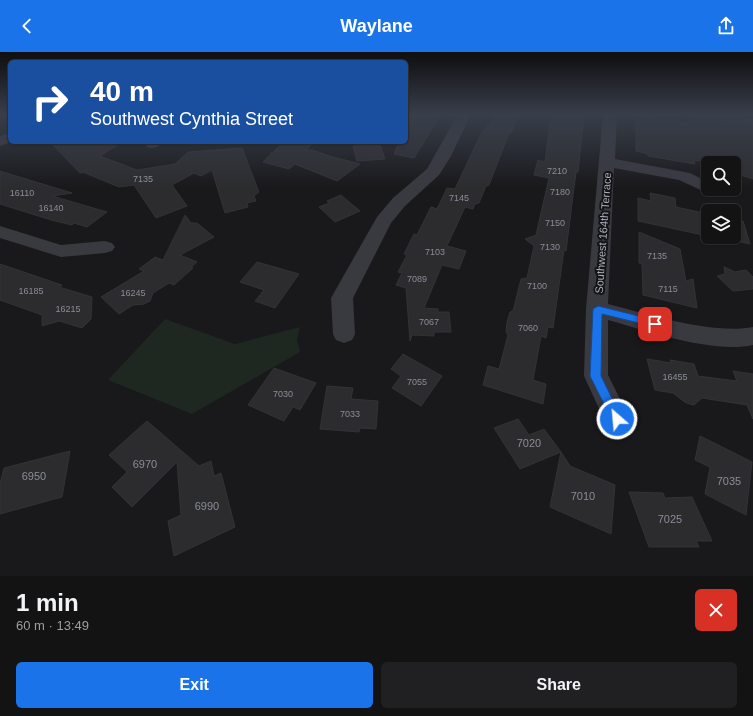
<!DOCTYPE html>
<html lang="en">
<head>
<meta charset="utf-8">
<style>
	body { margin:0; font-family:Arial,sans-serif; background:#202022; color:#f1f3f6; height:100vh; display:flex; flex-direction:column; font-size:15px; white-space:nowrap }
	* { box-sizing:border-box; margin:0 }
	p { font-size:13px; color:#9d9ea0 }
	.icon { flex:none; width:22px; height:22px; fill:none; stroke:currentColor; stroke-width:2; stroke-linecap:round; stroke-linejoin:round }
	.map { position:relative; height:524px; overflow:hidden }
	.side { display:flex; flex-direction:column; background:#131314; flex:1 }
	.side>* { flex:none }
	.guide { position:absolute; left:8px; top:8px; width:400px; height:84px; border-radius:6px; box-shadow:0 1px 3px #0004,0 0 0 1px #323234; background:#1a4fa0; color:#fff; overflow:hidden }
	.tools { position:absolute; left:701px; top:104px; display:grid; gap:8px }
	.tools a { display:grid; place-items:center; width:40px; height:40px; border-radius:6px; background:#131314; box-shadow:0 1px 3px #0004,0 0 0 1px #323234; font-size:20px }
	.pin { position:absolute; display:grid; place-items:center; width:34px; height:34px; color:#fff; margin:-17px; border-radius:8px; box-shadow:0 2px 6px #0006 }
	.me { position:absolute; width:44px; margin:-22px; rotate:333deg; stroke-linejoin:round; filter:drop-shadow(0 0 3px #0008) }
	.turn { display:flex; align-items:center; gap:14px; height:84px; padding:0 16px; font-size:18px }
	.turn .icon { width:52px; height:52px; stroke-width:2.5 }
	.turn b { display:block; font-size:28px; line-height:34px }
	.round { display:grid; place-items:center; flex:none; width:42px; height:42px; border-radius:6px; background:#202022 }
	.head { display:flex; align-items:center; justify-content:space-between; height:68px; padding:0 16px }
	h1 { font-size:24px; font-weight:600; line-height:30px }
	.action { display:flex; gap:8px; margin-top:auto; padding:8px 16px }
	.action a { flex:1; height:46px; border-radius:6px; background:#1a73e8; color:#fff; font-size:16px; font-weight:600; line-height:46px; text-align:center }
	.action a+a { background:#202022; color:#f1f3f6 }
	header { display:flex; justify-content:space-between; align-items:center; height:52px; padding:0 16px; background:#1a73e8; color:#fff; font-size:18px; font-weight:600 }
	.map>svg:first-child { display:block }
	.green { fill:#1e2720 }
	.building { fill:#2c2c2f; stroke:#333337 }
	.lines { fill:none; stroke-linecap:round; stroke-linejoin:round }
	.street { fill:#393a40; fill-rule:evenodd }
	.route { fill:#1a73e8; stroke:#114b97 }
	.labels { text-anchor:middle; stroke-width:4; stroke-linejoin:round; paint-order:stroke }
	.number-label { font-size:9px; fill:#8a8d97 }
	.street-label { font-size:11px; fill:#abaebb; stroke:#141416 }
	.near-number-label { font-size:11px; fill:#8a8d97 }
</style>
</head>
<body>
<header><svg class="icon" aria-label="back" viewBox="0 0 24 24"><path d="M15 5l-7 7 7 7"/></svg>Waylane<svg class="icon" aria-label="share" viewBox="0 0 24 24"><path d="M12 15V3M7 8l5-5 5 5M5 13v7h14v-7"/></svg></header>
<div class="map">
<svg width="753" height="524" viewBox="0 0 753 524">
	<rect width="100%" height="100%" fill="#19191b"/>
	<polygon class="green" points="165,267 235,292 300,275 297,288 300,300 192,362 108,328"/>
	<g class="building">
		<polygon points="409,62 430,62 430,64 439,65 414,106 394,102 399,90 406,90 406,71"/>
		<polygon points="495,62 519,62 511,81 509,81 489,133 486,134 479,151 475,152 473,157 465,155 447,194 466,199 459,217 442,213 424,256 438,257 438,260 449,260 451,280 434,280 434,284 412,283 410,289 406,236 396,233 402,221 398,220 407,203 404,202 414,182 417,183 431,155 437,157 447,136 455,137 481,82 487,72 489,73"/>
		<polygon points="551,62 584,62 578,120 576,120 566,199 564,198 553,276 548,275 546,286 541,284 533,328 546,332 543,352 483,333 488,314 499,317 508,283 506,280 507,270 510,260 513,259 521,227 527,226 534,194 525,187 536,183 549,126 534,123 538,108 545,110"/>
		<polygon points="690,62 698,62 700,66 753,75 753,127 734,121 734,111 712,111 694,108 695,112 648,104 648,102 636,99 636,67 643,68 643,63 689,71"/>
		<polygon points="50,90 122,90 100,104 137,118 175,112 188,100 242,96 259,140 254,144 256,149 247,151 248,155 225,161 212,118 201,124 194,121 172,133 187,154 156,166 134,133 119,135 83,120 80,121"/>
		<polygon points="284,90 314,90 306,98 312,98 330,104 360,112 337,129 295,112 289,117 263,110 271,102 270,101 272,101"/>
		<polygon points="369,93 380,93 385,107 357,109 353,94"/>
		<polygon points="0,119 72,141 52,144 107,160 87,175 74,171 72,173 51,168 0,152"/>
		<polygon points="650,141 675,146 676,155 708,162 708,184 638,169 638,146 651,149"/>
		<polygon points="341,143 360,159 335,170 319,155 329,151 327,149"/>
		<polygon points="185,163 191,171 197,171 214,185 180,203 197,210 191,215 193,216 174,233 169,231 153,241 150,249 144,252 133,253 119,262 101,245 144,219 139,217 155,205 163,208"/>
		<polygon points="734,167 743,169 750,192 715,185 734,185"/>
		<polygon points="639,180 680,197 686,229 693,227 697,256 643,243 642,212 639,211"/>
		<polygon points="257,210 299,222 275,256 255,249 264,238 240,230"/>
		<polygon points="0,212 62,233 59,235 92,245 91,267 82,276 59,269 42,274 42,263 0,248"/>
		<polygon points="724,215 735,220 746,218 753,225 753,237 733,239 717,224 725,222"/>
		<polygon points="403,302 442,324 421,354 392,336 401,324 391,317"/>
		<polygon points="647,307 671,311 670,308 694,312 698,324 737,329 733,319 753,322 753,367 747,353 702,346 694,353 686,351 673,341 655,338"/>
		<polygon points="274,316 316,331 300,358 293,355 284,369 248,353"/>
		<polygon points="327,334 353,336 351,347 378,349 376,377 360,376 359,380 320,377"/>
		<polygon points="518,367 529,383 544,377 561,400 520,417 494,376"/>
		<polygon points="147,369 199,414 211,409 214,424 221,421 235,475 174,504 168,469 181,463 177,410 132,455 112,435 127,420 109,403"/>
		<polygon points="700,384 752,410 746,463 705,442 710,415 695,408"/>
		<polygon points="70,399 62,445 0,462 0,432 4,416"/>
		<polygon points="561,400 570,414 615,433 611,482 550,455"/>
		<polygon points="629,440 663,441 665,446 692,445 712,489 696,489 699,495 649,495"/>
	</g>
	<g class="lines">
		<g class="street">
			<polygon points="458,62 471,62 451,104 439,123 405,154 391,171 353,246 355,282 352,288 344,291 336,288 333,282 331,246 377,165 393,146 427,117"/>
			<path d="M 603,62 L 617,62 L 615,107 L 690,121 L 708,130 L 708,137 L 712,137 L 705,140 L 679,128 L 614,116 L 608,252 C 648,262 713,283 753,275 L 753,293 C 713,302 648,279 608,268 L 608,323 L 630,367 L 626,376 L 617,379 L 608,376 L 584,324 L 586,257 Z"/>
			<polygon points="699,62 731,62 753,66 753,74 705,66 700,65"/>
			<polygon points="10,81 11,90 0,94 0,84"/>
			<path d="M 146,90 L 162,90 C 158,96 153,97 147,95 L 145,92 Z"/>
			<polygon points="0,174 61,193 105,189 112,191 115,195 112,199 105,201 61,205 0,186"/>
		</g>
	</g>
	<linearGradient id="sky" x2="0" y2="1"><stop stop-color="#0e0e0f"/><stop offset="0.46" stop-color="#383e4a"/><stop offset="1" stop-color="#383e4a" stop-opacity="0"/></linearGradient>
	<rect width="753" height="136" fill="url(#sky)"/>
	<polygon class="route" points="598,254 655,268 660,272 655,275 602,262 601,324 622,367 621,370 617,372 613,370 590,324 593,257"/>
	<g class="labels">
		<g class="number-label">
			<text x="557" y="122">7210</text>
			<text x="143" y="130">7135</text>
			<text x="560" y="143">7180</text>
			<text x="22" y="144">16110</text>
			<text x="459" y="149">7145</text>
			<text x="51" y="159">16140</text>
			<text x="555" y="174">7150</text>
			<text x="550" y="198">7130</text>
			<text x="435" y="203">7103</text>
			<text x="657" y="207">7135</text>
			<text x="417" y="230">7089</text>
			<text x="537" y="237">7100</text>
			<text x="668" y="240">7115</text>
			<text x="31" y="242">16185</text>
			<text x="133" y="244">16245</text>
			<text x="68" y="260">16215</text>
			<text x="429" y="273">7067</text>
			<text x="528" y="279">7060</text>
			<text x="675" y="328">16455</text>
			<text x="417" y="333">7055</text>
			<text x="283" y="345">7030</text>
			<text x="350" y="365">7033</text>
		</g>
		<g class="street-label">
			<text transform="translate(603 181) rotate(-86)" y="4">Southwest 164th Terrace</text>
		</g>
		<g class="near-number-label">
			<text x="529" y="395">7020</text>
			<text x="145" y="416">6970</text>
			<text x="34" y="428">6950</text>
			<text x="729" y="433">7035</text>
			<text x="583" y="448">7010</text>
			<text x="207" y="458">6990</text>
			<text x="670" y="471">7025</text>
		</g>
	</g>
</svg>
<div class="tools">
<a><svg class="icon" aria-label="search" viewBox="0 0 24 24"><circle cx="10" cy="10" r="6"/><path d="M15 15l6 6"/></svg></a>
<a><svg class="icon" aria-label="layers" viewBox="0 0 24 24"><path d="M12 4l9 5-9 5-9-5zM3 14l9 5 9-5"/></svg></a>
</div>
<div class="pin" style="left:655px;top:272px;background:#d93025"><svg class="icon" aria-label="arrive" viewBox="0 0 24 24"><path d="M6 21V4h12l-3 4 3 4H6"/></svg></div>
<svg class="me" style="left:617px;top:367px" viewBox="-20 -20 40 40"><circle r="17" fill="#1a73e8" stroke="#fff" stroke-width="3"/><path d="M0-11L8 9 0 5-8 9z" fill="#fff"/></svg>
<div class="guide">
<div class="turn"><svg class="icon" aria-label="right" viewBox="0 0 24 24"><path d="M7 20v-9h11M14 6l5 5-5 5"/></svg><div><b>40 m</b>Southwest Cynthia Street</div></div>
</div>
</div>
<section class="side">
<div class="head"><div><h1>1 min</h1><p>60 m · 13:49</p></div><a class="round" style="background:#d93025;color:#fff"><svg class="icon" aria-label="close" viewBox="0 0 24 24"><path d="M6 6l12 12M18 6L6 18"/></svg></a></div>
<div class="action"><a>Exit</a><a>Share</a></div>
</section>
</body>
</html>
